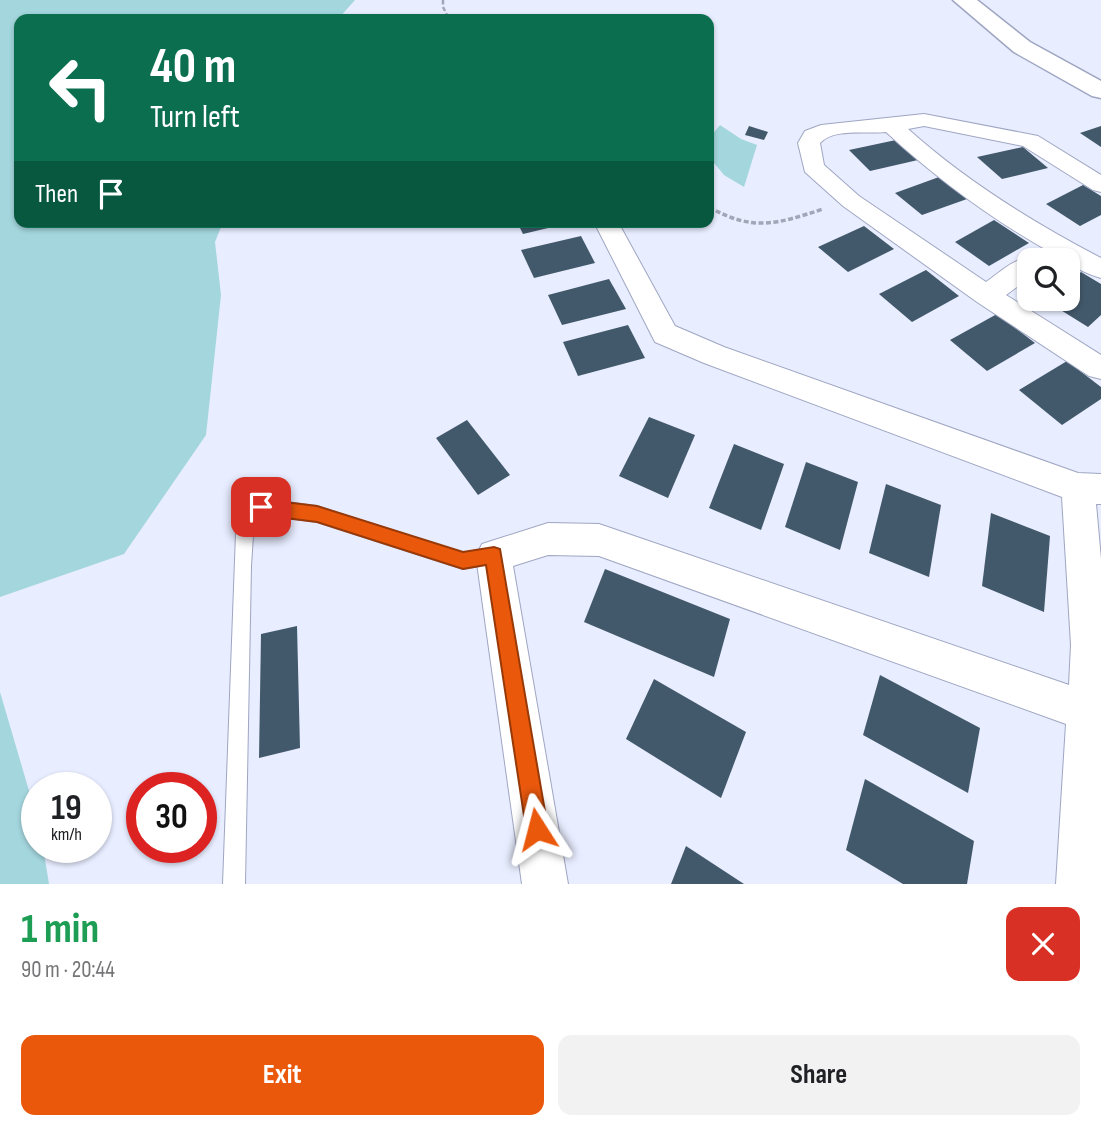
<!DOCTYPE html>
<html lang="en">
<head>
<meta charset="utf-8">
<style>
	body { margin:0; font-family:"Sofia Sans Condensed",sans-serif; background:#f2f2f2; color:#202124; height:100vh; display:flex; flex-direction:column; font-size:26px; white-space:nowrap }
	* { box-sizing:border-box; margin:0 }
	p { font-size:23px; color:#757577 }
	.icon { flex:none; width:38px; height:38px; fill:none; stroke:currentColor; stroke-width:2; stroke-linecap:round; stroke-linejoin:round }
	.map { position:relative; height:884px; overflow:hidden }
	.details { display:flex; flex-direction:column; background:#fff; flex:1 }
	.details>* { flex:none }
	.hud { position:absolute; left:14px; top:14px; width:700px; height:214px; border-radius:14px; box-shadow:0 2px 5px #0004; background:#0b6e4f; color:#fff; overflow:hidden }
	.buttons { position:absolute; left:1017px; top:248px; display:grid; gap:14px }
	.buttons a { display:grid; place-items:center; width:63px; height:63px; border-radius:14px; background:#fff; box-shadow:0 2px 5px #0004; font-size:35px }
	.speed { position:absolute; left:21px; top:772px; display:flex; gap:14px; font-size:35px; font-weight:700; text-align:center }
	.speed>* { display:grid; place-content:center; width:91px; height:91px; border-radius:50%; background:#fff; box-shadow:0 2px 5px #0004; line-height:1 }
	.speed small { font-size:18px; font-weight:400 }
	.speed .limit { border:10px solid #d22; background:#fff; color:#111 }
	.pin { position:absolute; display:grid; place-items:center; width:60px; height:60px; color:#fff; margin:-30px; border-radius:14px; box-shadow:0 4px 10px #0006 }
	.me { position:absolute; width:77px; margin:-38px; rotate:351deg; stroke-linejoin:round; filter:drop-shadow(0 0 5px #0008) }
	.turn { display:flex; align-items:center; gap:24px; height:147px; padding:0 21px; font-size:32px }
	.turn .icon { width:91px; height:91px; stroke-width:2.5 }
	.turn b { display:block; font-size:49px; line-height:60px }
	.then { display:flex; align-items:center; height:66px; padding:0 21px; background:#0003; gap:14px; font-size:26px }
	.round { display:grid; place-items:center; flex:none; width:74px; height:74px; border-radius:14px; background:#f2f2f2 }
	.headline { display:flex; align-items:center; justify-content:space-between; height:119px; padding:0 21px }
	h1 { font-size:42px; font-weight:700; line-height:52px; color:#1e9e55 }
	.primary-button { display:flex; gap:14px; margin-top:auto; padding:14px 21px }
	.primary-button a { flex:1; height:80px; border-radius:14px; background:#ea580c; color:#fff; font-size:28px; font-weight:700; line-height:80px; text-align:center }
	.primary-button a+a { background:#f2f2f2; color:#202124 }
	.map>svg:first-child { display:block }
	.water { fill:#a4d6de }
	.building { fill:#42596b }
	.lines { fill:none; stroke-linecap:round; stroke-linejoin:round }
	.service-casing { stroke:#9fa6c2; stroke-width:2 }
	.minor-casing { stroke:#9fa6c2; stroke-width:2 }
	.secondary-casing { stroke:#9fa6c2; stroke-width:3 }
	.path-far1 { stroke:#a2a6b6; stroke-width:2.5; stroke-dasharray:4.5 2.5; stroke-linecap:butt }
	.path { stroke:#a2a6b6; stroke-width:3.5; stroke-dasharray:5 2.5; stroke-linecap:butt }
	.service { fill:#fff; fill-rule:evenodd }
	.minor { fill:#fff; fill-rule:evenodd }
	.secondary { fill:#fff; fill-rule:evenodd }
	.route { fill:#ea580c; stroke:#983908; stroke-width:2 }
</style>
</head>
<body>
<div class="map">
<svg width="1101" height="884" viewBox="0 0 1101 884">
	<rect width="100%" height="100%" fill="#e8edff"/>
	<g class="water">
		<polygon points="0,0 355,0 338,19 19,19 19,222 223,222 215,242 221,295 206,435 124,554 0,597"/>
		<polygon points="720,125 741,139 757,145 744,187 724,175 709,157 711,136"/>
		<polygon points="0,692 37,818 37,847 43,847 49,884 0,884"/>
	</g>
	<g class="building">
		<polygon points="749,126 768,132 764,140 745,135"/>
		<polygon points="1101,126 1101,147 1080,133"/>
		<polygon points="896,140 918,160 870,171 849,150"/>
		<polygon points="1023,147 1048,168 1002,179 977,157"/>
		<polygon points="939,177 967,199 922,215 895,193"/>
		<polygon points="1083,185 1101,196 1101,215 1080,226 1046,204"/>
		<polygon points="994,220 1029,243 989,266 955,242"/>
		<polygon points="517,222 569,222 569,223 523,234"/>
		<polygon points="864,226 894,249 848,272 818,247"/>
		<polygon points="581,236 595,263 534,278 521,250"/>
		<polygon points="926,270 959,296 912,322 879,294"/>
		<polygon points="1081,272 1101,284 1101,315 1088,327 1043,299 1068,299 1068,283"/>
		<polygon points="609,279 626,309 562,325 548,295"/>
		<polygon points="997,314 1035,343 987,371 950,340"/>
		<polygon points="628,325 645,358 578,376 563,342"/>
		<polygon points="1067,361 1101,387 1101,399 1062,425 1019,390"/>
		<polygon points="649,417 695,435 668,498 619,476"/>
		<polygon points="467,420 510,475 478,495 436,438"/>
		<polygon points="734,444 784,464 761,530 709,508"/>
		<polygon points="806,462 858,482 840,550 785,527"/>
		<polygon points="886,484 941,505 929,577 869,553"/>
		<polygon points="991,513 1050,536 1044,612 982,586"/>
		<polygon points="605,569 730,619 714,677 584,622"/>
		<polygon points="297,626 300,748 259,758 261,634"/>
		<polygon points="880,675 980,728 968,793 863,735"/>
		<polygon points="654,679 746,732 721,798 626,739"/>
		<polygon points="865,779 974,841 967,884 903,884 846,850"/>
		<polygon points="686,846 744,884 671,884"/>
	</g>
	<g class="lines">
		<defs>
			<polygon id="service" points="261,499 317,506 463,553 494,548 500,550 503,556 500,562 463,569 317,522 265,515 253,535 251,566 245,884 223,884 236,533 255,502"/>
			<g id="minor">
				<path d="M 924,114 L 1038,136 L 1101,175 L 1101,192 L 1093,190 L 1023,146 L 924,126 L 908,129 C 966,181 1032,222 1101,258 L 1101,278 C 1082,273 1066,262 1050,252 C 990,218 936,178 886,132 C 867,134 833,128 820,143 L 824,165 L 859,196 L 986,282 C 1002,271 1019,253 1038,259 L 1039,261 L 1029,261 L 1029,278 L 1006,295 L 1101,355 L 1101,379 L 1089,376 L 977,302 L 843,206 L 805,172 L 798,143 L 805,131 L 821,125 Z"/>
				<polygon points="594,222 618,222 675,326 724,347 1078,473 1101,474 1101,504 1096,504 1101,559 1101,884 1056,884 1066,724 599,556 548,555 513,566 568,884 522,884 476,556 482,544 548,523 599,524 1069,685 1071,645 1062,497 704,363 655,342"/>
			</g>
			<polygon id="secondary" points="953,0 977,0 1030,42 1101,81 1101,98 1092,96 1014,52"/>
		</defs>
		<use href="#service" class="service-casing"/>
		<use href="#minor" class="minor-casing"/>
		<use href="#secondary" class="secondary-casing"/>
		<polyline class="path-far1" points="443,0 443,7 449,19"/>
		<path class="path" d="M 709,207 C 753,232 777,224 823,209"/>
		<use href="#service" class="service"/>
		<use href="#minor" class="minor"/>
		<use href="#secondary" class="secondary"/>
	</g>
	<polygon class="route" points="261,499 317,506 463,552 494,547 500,549 548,829 545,837 537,840 529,837 526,829 486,565 463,569 317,522 261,515 255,512 252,507 255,501"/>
</svg>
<div class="buttons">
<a><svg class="icon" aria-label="search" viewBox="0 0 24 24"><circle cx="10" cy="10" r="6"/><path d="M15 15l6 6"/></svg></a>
</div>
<div class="speed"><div>19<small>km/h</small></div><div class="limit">30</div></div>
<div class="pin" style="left:261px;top:507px;background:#d93025"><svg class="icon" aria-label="arrive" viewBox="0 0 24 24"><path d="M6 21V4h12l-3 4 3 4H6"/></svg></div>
<svg class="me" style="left:537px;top:829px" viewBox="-20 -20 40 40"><path d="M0-17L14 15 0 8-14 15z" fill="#ea580c" stroke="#fff" stroke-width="4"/></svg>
<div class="hud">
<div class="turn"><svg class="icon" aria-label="left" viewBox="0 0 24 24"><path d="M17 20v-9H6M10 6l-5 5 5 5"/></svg><div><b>40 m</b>Turn left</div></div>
<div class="then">Then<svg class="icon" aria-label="arrive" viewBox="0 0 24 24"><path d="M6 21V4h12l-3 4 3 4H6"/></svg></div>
</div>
</div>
<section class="details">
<div class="headline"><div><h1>1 min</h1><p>90 m · 20:44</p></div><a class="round" style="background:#d93025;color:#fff"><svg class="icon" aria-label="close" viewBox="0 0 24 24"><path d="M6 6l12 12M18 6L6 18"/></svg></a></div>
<div class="primary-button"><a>Exit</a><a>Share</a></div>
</section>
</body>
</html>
